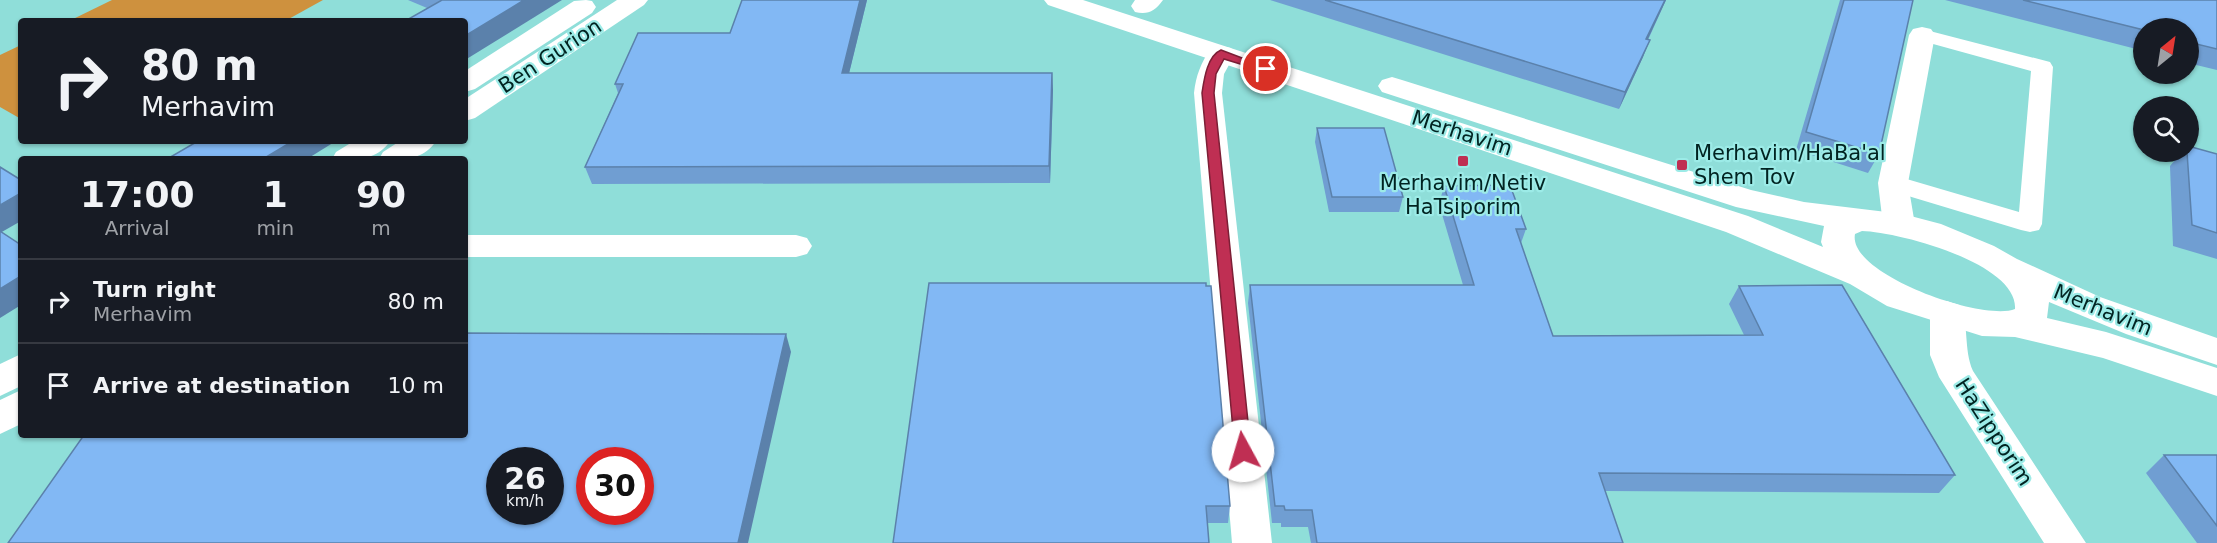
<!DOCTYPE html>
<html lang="en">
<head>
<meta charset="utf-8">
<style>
	body { margin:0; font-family:"DejaVu Sans",sans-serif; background:#242831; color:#f1f3f6; height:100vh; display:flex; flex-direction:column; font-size:22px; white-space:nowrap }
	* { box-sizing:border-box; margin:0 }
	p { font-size:20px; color:#9ea1a6 }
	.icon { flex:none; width:33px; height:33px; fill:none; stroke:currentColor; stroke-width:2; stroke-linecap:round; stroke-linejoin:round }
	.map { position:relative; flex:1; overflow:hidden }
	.sheet { position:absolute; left:18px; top:156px; width:450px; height:282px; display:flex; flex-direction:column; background:#171b24; border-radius:6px; box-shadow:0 2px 4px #0004 }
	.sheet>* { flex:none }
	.banner { position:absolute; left:18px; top:18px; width:450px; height:126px; border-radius:6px; box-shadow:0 2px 4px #0004; background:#171b24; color:#f1f3f6; overflow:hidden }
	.needle { width:39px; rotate:30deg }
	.buttons { position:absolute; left:2133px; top:18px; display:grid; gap:12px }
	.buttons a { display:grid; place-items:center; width:66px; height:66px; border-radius:50%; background:#171b24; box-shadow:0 2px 4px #0004; font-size:30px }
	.speed { position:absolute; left:486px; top:447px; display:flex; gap:12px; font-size:30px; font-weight:700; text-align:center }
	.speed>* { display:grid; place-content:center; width:78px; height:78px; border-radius:50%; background:#171b24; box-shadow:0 2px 4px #0004; line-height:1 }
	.speed small { font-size:15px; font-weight:400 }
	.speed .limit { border:9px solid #d22; background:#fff; color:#111 }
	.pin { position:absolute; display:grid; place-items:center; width:51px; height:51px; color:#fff; margin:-26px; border:3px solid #fff; border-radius:50%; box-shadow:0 2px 6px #0007 }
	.me { position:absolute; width:66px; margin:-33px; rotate:354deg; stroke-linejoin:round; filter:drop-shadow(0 0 4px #0008) }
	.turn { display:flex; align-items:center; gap:21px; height:126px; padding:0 24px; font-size:27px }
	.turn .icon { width:78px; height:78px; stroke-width:2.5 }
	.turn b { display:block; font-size:42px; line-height:51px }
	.eta { display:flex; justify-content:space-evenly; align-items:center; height:102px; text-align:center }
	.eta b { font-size:36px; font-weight:600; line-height:42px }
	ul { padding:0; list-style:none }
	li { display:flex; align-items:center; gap:18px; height:84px; padding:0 24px; border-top:2px solid #363941 }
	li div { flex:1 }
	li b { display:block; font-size:22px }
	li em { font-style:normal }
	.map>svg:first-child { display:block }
	.green { fill:#ce913e }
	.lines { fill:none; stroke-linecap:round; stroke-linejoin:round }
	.service { fill:#fff; fill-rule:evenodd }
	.minor { fill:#fff; fill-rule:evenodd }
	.tertiary { fill:#fff; fill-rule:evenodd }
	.wall { fill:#709ed2 }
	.shaded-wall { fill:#5b81ab }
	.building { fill:#82b8f4; stroke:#5b81ab; stroke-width:1.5; fill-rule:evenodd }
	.route { fill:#bf2f53; stroke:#7c1f36; stroke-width:1.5 }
	.poi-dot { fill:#bf2f53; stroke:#9cebe7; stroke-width:2 }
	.labels { text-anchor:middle; stroke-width:4.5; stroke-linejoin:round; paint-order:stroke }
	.street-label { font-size:21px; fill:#012321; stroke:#9cebe7 }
	.poi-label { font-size:21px; fill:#012321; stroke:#9cebe7; text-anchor:start }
</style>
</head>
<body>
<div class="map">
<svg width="2217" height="543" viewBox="0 0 2217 543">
	<rect width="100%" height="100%" fill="#8fded9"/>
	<g class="green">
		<polygon points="112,0 323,0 285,21 69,21"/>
		<polygon points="21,45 21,119 0,107 0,55"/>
	</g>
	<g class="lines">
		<polygon class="service" points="1922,29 2050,62 2053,67 2042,224 2039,230 2030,232 2021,230 1885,189 1881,183 1885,177 1893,175 2019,212 2031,71 1915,39 1912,35 1915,31"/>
		<g class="minor">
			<path d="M 1135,0 L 1163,0 C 1155,11 1148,15 1135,12 L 1131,6 Z"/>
			<polygon points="1922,27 1931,29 1935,35 1908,183 1915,225 1910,233 1899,236 1888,233 1883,225 1878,183 1909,35 1913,29"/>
			<path d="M 1221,46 L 1231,48 L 1235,54 L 1224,74 L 1222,93 L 1272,543 L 1232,543 L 1194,93 C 1196,75 1201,63 1211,48 Z"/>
			<polygon points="465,235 796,235 807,238 812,246 807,254 796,257 465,257"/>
			<path d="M 1947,301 L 1959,305 C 1970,324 1963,348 1973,371 L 2086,543 L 2044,543 L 1939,377 L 1930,355 L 1930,314 L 1935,305 Z"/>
		</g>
		<g class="tertiary">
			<polygon points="586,0 592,1 596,7 592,13 475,89 465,92 465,71 574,1"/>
			<polygon points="617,0 648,0 644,5 475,118 465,121 465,99"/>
			<path d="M 1044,0 L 1083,0 L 1748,216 L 1823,247 L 1821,242 L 1824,226 L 1736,207 L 1382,92 L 1378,86 L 1382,80 L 1392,77 L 1402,80 L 1751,190 L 1804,202 L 1903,214 L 1941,224 L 1994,246 L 2017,259 L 2100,297 L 2217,338 L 2217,365 L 2126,334 L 2049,302 L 2047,318 L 2106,332 L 2217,368 L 2217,396 L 2103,358 L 2015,337 L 1982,336 L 1887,306 L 1850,284 L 1726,232 L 1048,5 ZM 1862,231 C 1898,232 2018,263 2015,309 C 1983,322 1847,274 1855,234 Z"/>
			<path d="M 354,141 L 390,141 C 376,162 354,159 332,159 L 336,152 Z"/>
			<path d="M 400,141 L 436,141 C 422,162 401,159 379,159 L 383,152 Z"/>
			<polygon points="21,354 21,386 0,396 0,364"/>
			<polygon points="21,390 21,424 0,434 0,400"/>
		</g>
	</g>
	<g class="wall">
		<polygon points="408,0 562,0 427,8"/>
		<polygon points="867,0 849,73 1052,73 1053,90 1050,183 592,184 585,167 618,93 615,84 730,33"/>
		<polygon points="1270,0 1666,0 1648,40 1643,57 1619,109"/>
		<polygon points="1840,0 1913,0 1879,154 1868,173 1796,150"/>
		<polygon points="1945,0 2217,0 2217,70 2188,63 2188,28 2144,28 2144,51"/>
		<polygon points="1317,128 1403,197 1399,212 1329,212 1315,142"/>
		<polygon points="2182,152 2217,154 2217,259 2173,246 2170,166"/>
		<polygon points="1444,186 1526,229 1521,243 1553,336 1744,335 1729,304 1739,286 1955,475 1939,493 1605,491 1623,543 1311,543 1308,527 1281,527 1281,523 1272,523 1248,303 1250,285 1463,285 1439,204"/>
		<polygon points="929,283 1230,506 1228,523 1207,523"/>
		<polygon points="2164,455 2217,455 2217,543 2197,543 2146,473"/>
	</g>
	<g class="shaded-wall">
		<polygon points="524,0 562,0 465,60 465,36"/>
		<polygon points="860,0 867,0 845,90 842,73"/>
		<polygon points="1665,0 1666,0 1640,56 1646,39"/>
		<polygon points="1650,40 1643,57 1619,109 1625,92"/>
		<polygon points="1052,73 1053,90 1050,183 1049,166"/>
		<polygon points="293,141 336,141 307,159 263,159"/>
		<polygon points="21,193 21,221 0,233 0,205"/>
		<polygon points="21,276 21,305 0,318 0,289"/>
		<polygon points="786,334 791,352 748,543 738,543"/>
	</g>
	<g class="building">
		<polygon points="442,0 524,0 465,36 465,21 405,21"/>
		<polygon points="742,0 860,0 842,73 1052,73 1049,166 585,167 623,84 615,84 638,33 730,33"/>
		<polygon points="1325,0 1665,0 1646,39 1650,40 1625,92"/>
		<polygon points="1844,0 1913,0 1879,154 1806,132"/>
		<polygon points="2023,0 2217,0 2217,49 2188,42 2188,28 2144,28 2144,30"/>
		<polygon points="1317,128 1384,128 1403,197 1332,197"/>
		<polygon points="198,141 293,141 263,159 167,159"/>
		<polygon points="2188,146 2217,154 2217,233 2192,225 2187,152 2188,152"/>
		<polygon points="0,167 21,180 21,193 0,205"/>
		<polygon points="1510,185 1526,229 1516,229 1553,336 1763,335 1739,286 1842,285 1955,475 1599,473 1623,543 1317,543 1312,510 1285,510 1284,506 1275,506 1250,285 1474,285 1444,186"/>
		<polygon points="0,231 21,245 21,276 0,289"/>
		<polygon points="929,283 1206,283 1206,286 1211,286 1230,506 1206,506 1209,543 893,543"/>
		<path d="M 465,333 L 786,334 L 738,543 L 8,543 L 84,435 L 465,435 ZM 500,460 L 550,460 L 550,512 L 500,512 ZM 590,460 L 640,460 L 640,512 L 590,512 Z"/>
		<polygon points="2164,455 2217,455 2217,526"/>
	</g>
	<path class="route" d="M 1221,50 L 1271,69 L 1266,72 L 1224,59 L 1216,74 L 1214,93 L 1251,451 L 1243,457 L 1235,451 L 1202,93 C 1204,80 1207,56 1221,50 Z"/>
	<g class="poi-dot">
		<rect x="1457" y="155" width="12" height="12" rx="3"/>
		<rect x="1676" y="159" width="12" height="12" rx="3"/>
	</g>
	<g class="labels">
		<g class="street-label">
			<text transform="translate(550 56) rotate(-33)" y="7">Ben Gurion</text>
			<text transform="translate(1462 133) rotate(18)" y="7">Merhavim</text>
			<text transform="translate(2103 310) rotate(22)" y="7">Merhavim</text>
			<text transform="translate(1994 432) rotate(57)" y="7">HaZipporim</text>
		</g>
		<g class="poi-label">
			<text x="1694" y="160">Merhavim/HaBa'al<tspan x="1694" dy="24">Shem Tov</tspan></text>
			<text x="1463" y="190" text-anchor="middle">Merhavim/Netiv<tspan x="1463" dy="24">HaTsiporim</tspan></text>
		</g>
	</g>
</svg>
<div class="buttons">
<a><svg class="needle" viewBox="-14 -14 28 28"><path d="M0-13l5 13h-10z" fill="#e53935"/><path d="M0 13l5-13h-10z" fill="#9ea1a6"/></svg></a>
<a><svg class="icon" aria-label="search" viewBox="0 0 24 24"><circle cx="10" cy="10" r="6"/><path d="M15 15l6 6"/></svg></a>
</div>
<div class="speed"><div>26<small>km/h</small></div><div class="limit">30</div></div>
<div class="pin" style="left:1266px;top:69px;background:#d93025"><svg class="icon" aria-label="arrive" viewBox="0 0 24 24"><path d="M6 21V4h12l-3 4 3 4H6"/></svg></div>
<svg class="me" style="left:1243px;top:451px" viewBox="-20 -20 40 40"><circle r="19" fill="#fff"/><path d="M0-13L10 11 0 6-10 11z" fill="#bf2f53"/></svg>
<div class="banner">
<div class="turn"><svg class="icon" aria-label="right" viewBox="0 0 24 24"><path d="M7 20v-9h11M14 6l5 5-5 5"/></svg><div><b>80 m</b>Merhavim</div></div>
</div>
<section class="sheet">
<div class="eta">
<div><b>17:00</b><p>Arrival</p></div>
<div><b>1</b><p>min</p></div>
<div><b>90</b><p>m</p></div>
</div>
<ul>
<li><svg class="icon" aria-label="right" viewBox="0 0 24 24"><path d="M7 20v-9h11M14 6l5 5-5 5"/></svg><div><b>Turn right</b><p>Merhavim</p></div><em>80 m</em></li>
<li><svg class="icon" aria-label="arrive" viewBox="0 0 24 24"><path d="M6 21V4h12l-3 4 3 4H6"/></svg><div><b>Arrive at destination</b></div><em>10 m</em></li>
</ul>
</section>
</div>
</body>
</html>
